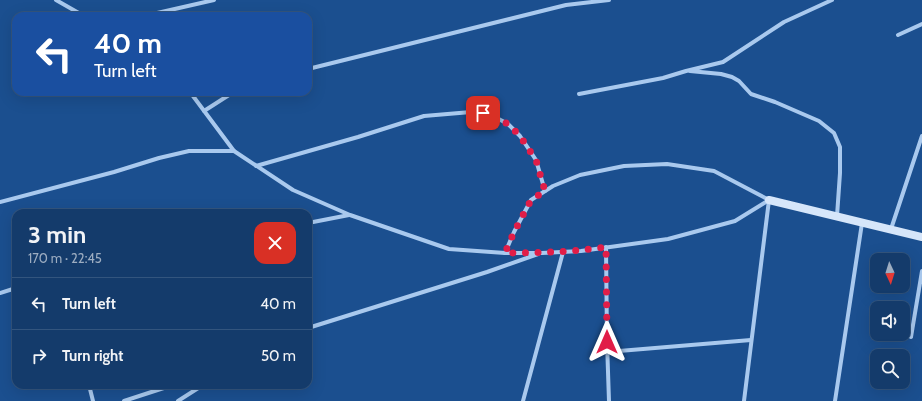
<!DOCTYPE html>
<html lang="en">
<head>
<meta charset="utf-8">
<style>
	body { margin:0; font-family:Cabin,sans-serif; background:#1d4271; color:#f1f3f6; height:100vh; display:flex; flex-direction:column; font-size:15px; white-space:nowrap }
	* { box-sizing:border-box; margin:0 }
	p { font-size:13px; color:#9dadc1 }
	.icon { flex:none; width:22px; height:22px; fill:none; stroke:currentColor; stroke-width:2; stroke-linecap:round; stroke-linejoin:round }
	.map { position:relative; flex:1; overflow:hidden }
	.panel { position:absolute; left:12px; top:209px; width:300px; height:180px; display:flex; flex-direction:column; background:#143b6b; border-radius:12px; box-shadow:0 4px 16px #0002,0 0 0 1px #33557e }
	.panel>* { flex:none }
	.guide { position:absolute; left:12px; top:12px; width:300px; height:84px; border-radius:12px; box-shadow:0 4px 16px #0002,0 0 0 1px #33557e; background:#1a4fa0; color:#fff; overflow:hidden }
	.needle { width:26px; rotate:176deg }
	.tools { position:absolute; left:870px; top:253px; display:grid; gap:8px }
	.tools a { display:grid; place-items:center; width:40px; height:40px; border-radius:8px; background:#143b6b; box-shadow:0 4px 16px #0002,0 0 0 1px #33557e; font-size:20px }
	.pin { position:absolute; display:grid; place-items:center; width:34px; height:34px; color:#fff; margin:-17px; border-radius:8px; box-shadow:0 2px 6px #0006 }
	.me { position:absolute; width:44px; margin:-22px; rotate:0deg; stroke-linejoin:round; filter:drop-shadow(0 0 3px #0008) }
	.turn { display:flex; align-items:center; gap:14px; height:84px; padding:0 16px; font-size:18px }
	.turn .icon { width:52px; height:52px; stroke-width:2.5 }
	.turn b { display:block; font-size:28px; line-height:34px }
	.round { display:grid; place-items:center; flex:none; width:42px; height:42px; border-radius:12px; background:#1d4271 }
	.headline { display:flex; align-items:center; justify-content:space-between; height:68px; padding:0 16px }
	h1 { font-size:24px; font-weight:700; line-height:30px }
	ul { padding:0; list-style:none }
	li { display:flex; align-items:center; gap:12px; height:52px; padding:0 16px; border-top:1px solid #33557e }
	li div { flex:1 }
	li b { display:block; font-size:15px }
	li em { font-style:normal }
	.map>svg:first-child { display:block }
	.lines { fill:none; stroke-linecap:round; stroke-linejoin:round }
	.street { stroke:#a9c9ee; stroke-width:4 }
	.secondary { stroke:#d6e6fa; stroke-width:8 }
	.route { stroke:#e11d48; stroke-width:7; stroke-dasharray:0 12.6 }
</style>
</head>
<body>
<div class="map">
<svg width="922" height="401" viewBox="0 0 922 401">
	<rect width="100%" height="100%" fill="#1b4f8f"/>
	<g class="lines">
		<g class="street">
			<polyline points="56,0 84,16"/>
			<polyline points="144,16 214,0"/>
			<polyline points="898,35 922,24"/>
			<polyline points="308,69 566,5 609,0"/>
			<polyline points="690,71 721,74 732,77 739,81 751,94 775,102 819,121 834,133 840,147 840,173 837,216"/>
			<polyline points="190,92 234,151 293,190 350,215 449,249 505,253 542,253 581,251 668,239 735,221 769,200"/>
			<polyline points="579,94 663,78 686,71 723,62 784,22 832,0"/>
			<polyline points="204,111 229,95 239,92"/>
			<polyline points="256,166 358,137 424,116 471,112 483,113 495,117 508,124 520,136 536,160 545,191"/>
			<polyline points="0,202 114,172 159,158 189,151 234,151"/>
			<polyline points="308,223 349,215"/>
			<polyline points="891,229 922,136"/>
			<polyline points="606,247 607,342 609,401"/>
			<polyline points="505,253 514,232 531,200 553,186 580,175 624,166 667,164 714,171 769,200"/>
			<polyline points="0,293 16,288"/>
			<polyline points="308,328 487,272 538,254"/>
			<polyline points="911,337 922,271"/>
			<polyline points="607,352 751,340"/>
			<polyline points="89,385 93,401"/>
			<polyline points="124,401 173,385"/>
			<polyline points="178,401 203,385"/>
			<polyline points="523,401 563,252"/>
			<polyline points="744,401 769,200"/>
			<polyline points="835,401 862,223"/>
		</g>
		<polyline class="secondary" points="769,200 922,237"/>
	</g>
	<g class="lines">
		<path class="route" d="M 483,113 L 495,117 L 508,124 L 520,136 L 536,160 L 545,191 L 531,200 L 514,232 L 505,253 C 539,253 572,252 606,247 L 607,342"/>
	</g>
</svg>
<div class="tools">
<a><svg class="needle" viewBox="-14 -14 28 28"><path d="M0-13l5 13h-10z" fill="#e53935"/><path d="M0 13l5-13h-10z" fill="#9dadc1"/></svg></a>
<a><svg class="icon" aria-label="sound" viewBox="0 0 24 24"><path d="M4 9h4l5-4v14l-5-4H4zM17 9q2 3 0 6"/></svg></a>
<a><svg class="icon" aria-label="search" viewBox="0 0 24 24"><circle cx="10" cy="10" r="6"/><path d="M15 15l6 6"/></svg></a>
</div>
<div class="pin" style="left:483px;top:113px;background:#d93025"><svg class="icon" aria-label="arrive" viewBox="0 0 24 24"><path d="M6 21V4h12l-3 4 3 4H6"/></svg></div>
<svg class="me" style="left:607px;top:342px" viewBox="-20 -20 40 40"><path d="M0-17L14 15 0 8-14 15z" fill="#e11d48" stroke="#fff" stroke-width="4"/></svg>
<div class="guide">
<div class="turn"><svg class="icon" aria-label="left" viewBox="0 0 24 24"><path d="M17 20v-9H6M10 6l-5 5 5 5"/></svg><div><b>40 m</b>Turn left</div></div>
</div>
<section class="panel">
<div class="headline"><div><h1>3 min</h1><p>170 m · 22:45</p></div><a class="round" style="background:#d93025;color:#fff"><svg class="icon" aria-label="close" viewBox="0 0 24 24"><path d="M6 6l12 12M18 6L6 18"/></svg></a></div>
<ul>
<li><svg class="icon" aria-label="left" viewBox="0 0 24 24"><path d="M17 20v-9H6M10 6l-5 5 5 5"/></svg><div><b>Turn left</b></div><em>40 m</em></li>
<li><svg class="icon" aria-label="right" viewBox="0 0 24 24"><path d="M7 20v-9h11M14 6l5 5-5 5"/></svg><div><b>Turn right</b></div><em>50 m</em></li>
</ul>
</section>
</div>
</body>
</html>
